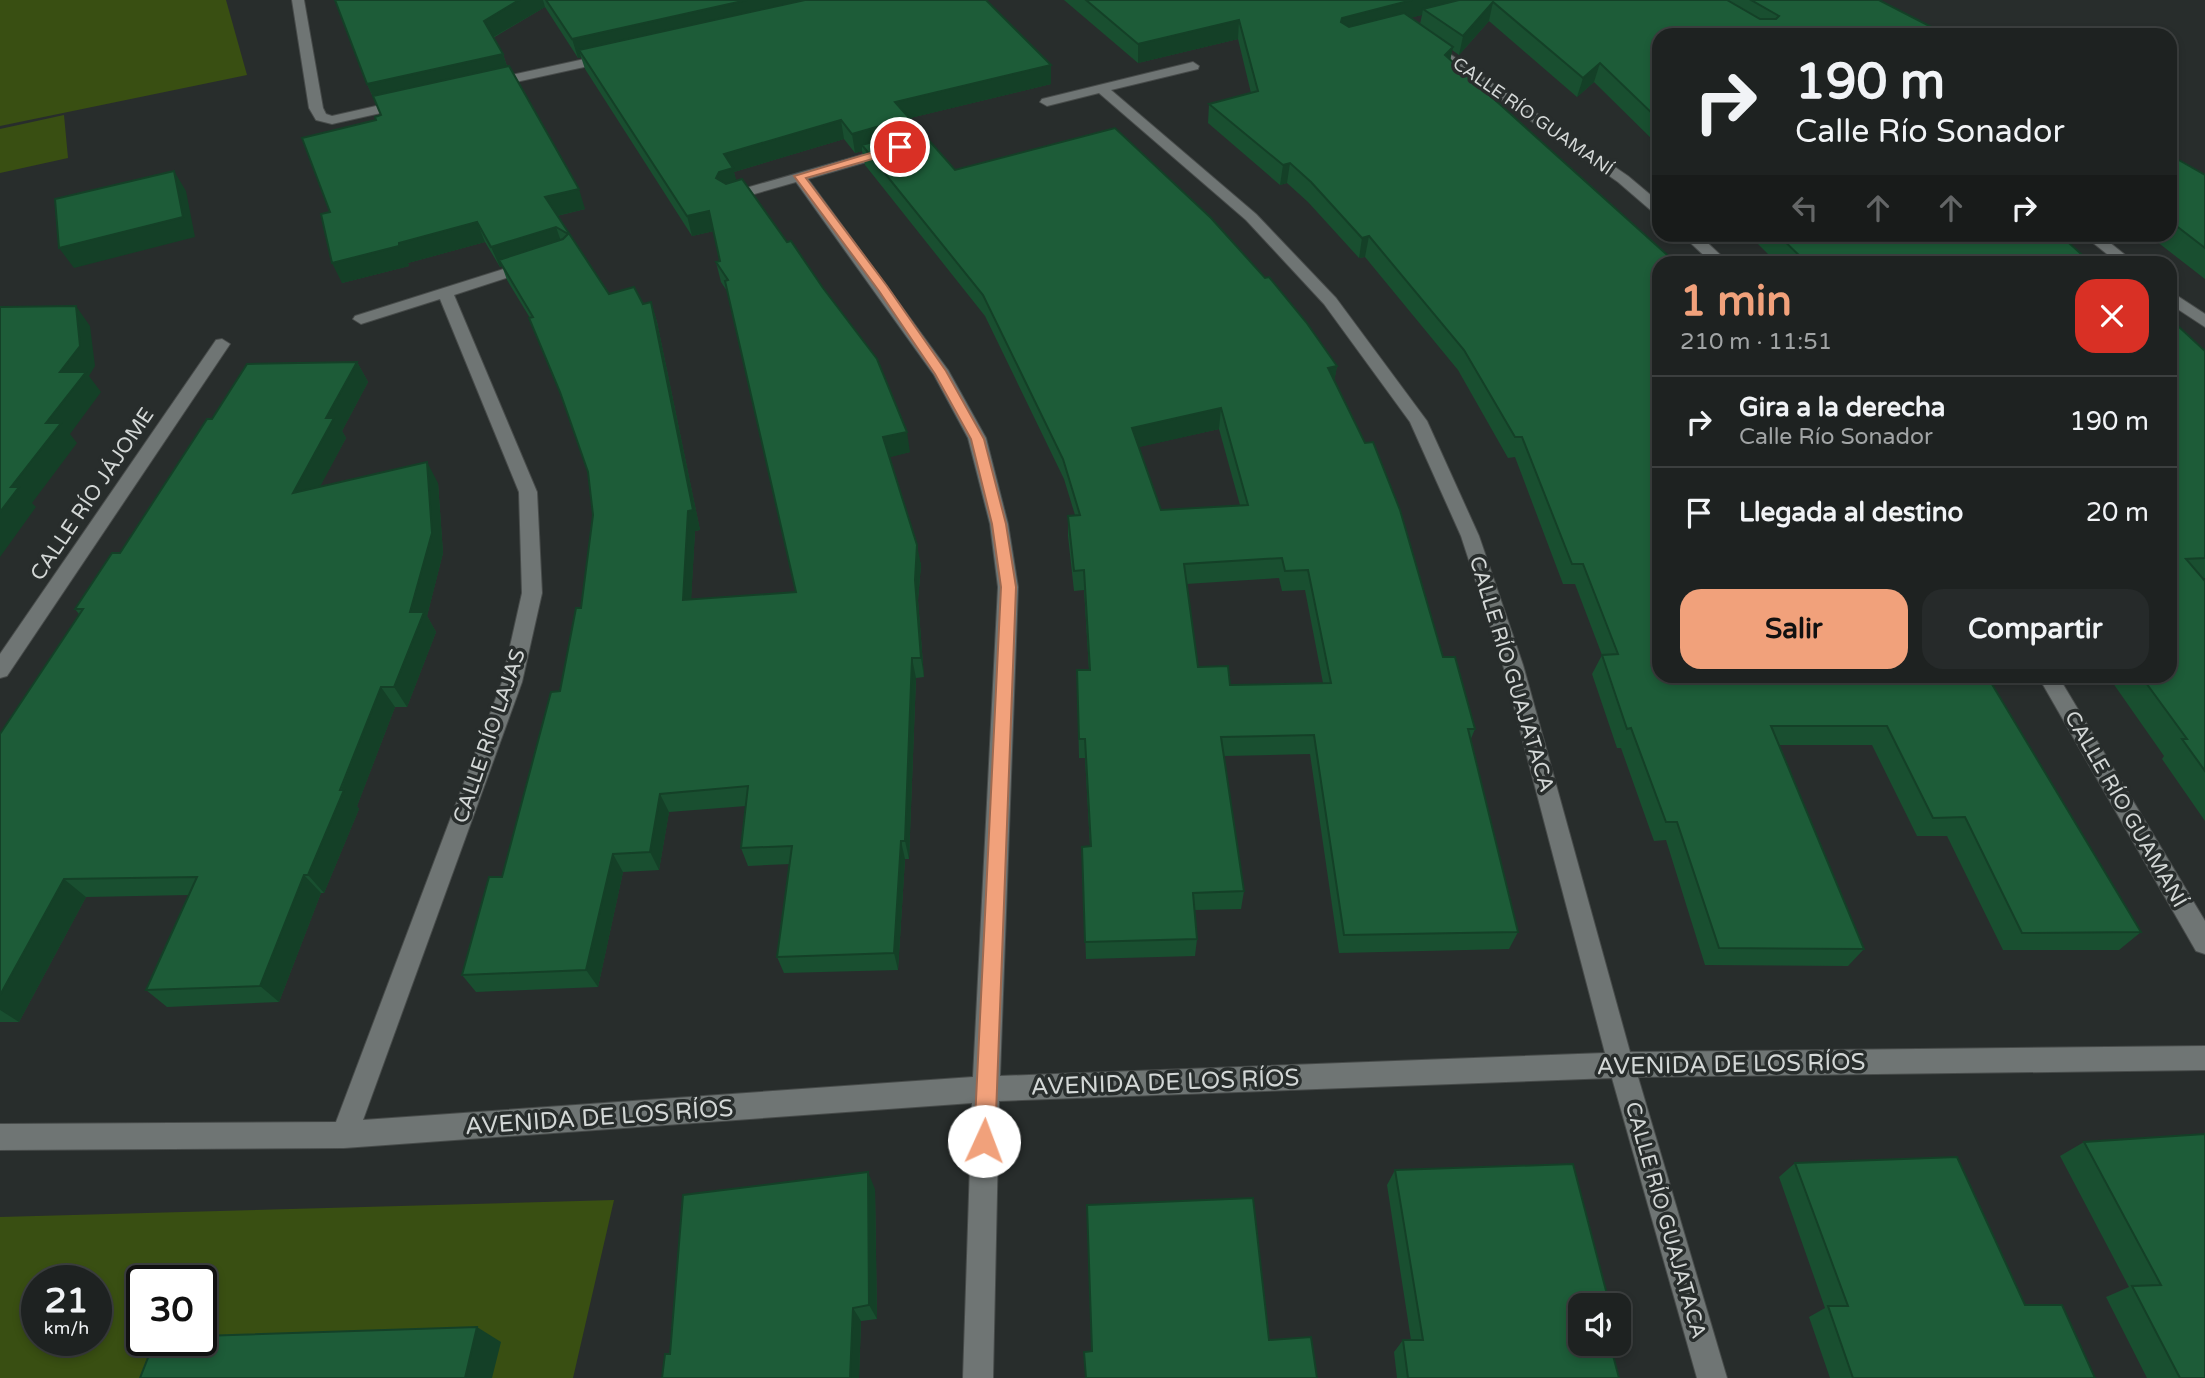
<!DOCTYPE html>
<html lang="es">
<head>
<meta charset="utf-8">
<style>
	body { margin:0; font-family:"Varela Round",sans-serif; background:#262a2a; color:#f1f3f6; height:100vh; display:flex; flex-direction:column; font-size:26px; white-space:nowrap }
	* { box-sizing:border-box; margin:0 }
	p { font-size:23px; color:#a1a4a5 }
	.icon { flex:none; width:38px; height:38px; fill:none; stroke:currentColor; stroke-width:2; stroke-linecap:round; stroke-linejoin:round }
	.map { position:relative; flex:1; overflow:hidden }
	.details { position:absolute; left:1652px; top:256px; width:525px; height:427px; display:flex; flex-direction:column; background:#1e2221; border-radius:21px; box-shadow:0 4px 10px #0003,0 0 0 2px #3c3f3f }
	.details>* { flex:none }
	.top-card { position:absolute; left:1652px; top:28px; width:525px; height:214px; border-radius:21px; box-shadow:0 4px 10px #0003,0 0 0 2px #3c3f3f; background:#1e2221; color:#f1f3f6; overflow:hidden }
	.buttons { position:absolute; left:1568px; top:1293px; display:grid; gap:14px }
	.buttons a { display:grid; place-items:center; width:63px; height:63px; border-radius:14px; background:#1e2221; box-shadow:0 4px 10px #0003,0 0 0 2px #3c3f3f; font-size:35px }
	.speed { position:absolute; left:21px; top:1265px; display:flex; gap:14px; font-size:35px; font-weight:700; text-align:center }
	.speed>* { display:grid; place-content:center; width:91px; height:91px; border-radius:50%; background:#1e2221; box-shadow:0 4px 10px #0003,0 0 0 2px #3c3f3f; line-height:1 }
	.speed small { font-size:18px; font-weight:400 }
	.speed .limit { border:4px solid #111; border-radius:10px; background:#fff; color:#111 }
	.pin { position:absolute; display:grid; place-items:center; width:60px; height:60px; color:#fff; margin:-30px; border:4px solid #fff; border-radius:50%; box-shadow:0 2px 7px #0007 }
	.me { position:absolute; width:77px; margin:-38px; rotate:2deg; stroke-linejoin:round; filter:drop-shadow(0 0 5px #0008) }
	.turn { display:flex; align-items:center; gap:24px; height:147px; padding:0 28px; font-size:32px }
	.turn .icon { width:91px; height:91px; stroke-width:2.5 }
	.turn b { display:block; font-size:49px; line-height:60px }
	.lanes { display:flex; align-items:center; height:66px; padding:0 28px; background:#0003; justify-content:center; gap:35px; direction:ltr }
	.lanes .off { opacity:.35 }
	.round { display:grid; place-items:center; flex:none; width:74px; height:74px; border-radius:21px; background:#262a2a }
	.overview { display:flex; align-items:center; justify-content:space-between; height:119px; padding:0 28px }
	h1 { font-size:42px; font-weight:700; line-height:52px; color:#f1a17b }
	.button { display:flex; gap:14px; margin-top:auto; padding:14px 28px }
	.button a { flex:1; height:80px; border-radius:21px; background:#f1a17b; color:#111; font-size:28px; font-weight:700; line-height:80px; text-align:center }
	.button a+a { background:#262a2a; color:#f1f3f6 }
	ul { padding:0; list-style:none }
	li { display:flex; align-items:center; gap:21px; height:91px; padding:0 28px; border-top:2px solid #3c3f3f }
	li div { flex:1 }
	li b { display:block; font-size:26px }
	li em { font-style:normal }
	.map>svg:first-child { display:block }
	.green { fill:#394f12; fill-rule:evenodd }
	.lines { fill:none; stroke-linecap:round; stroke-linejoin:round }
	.street-casing { stroke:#474b4a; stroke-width:2 }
	.street { fill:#6f7574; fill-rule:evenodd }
	.wall { fill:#194f30; fill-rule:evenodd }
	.shaded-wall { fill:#144027 }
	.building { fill:#1d5c38; stroke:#144027; stroke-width:2; fill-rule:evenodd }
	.route { fill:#f1a17b; stroke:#9d6950; stroke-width:2 }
	.labels { text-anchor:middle; stroke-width:7; stroke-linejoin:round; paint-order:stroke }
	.far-street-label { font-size:18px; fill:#d3d7d6; stroke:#282d2c }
	.street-label { font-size:21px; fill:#d3d7d6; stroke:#282d2c }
	.near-street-label { font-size:24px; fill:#d3d7d6; stroke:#282d2c }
</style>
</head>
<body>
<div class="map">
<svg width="2205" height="1378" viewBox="0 0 2205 1378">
	<rect width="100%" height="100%" fill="#282d2c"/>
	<g class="green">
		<polygon points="0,0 226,0 247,75 0,126"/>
		<polygon points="64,115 68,158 0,173 0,129"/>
		<path d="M 614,1200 L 573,1378 L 0,1378 L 0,1217 ZM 37,1281 L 96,1281 L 96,1340 L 37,1340 ZM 142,1281 L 201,1281 L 201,1340 L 142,1340 Z"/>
	</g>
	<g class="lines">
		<defs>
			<g id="street">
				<polygon points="292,0 304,0 323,108 326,114 332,116 407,99 414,103 412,106 332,124 316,120 309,108"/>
				<polygon points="1428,39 1628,176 1659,202 1659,214 1654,213 1618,182 1424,46 1422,43"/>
				<polygon points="612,53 618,57 616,60 489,88 482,84 489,80"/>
				<polygon points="1193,62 1199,66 1198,69 1111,90 1256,214 1336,298 1427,421 1479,536 1523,665 1630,1052 2205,1046 2205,1070 1638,1077 1727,1378 1697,1378 1612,1078 999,1101 993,1378 963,1378 972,1103 344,1148 0,1150 0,1124 336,1122 502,682 522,593 519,492 440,299 361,324 353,319 355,316 532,260 537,262 540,265 537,268 454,295 537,492 542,593 522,682 363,1120 973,1077 998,587 990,524 968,438 934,375 796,182 730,201 723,197 725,194 889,147 894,148 894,154 808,179 948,370 986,438 1008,524 1018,587 1000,1076 1605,1053 1503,665 1461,536 1410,422 1324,304 1246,220 1099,93 1047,106 1040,102 1042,99"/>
				<polygon points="1681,234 1698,234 1728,262 1711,262"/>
				<polygon points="2082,234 2099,234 2134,262 2117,262"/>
				<polygon points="2170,291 2205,314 2205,327 2170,304"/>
				<polygon points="222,339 230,344 7,676 0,678 0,654 216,340"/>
				<polygon points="2038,676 2058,676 2205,921 2205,954 2196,951"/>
			</g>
		</defs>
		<use href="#street" class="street-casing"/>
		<use href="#street" class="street"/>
	</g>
	<g class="wall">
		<path d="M 335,0 L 986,0 L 1051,65 L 1051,84 L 910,118 L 955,170 L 1337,366 L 1334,381 L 1443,657 L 1475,729 L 1470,741 L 1518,932 L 1509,949 L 1339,953 L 1310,754 L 1224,756 L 1244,891 L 1241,909 L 1194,910 L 1197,939 L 1195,956 L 1086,959 L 1082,847 L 1090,846 L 1085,758 L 1079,758 L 1077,670 L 1089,670 L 1084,590 L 1074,591 L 1068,536 L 1068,516 L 1075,515 L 1064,479 L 985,316 L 865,165 L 862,151 L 855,153 L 844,139 L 734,172 L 736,181 L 910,452 L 889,457 L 921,565 L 918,600 L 924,677 L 916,678 L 909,859 L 905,859 L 898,970 L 784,973 L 777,957 L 790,864 L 748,866 L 741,848 L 746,806 L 669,812 L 659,870 L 623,872 L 598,987 L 476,992 L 462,975 L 502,877 L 560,691 L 581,608 L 593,515 L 588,472 L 561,396 L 530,318 L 507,280 L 502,266 L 500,267 L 485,242 L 408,263 L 409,266 L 342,283 L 330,212 L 376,120 L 381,115 L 367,84 ZM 545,7 L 578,58 L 581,57 L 585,69 L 692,236 L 714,231 L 720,261 L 716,262 L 721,282 L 727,291 L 796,592 L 691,599 L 695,531 L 700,530 L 657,322 L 651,302 L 643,304 L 609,294 L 557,216 L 585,209 L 507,66 L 503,54 L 493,38 ZM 1219,429 L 1240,505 L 1161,510 L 1138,447 ZM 1279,578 L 1282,591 L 1305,590 L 1323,683 L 1230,685 L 1198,667 L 1186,584 Z"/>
		<path d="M 1064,0 L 1879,0 L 1947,35 L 1659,35 L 1659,146 L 1594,82 L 1577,97 L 1489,21 L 1459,55 L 1452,50 L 1450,60 L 1987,676 L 2141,932 L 2119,950 L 2003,950 L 1947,836 L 1917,836 L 1872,745 L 1779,745 L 1864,949 L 1848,966 L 1705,965 L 1666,840 L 1654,841 L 1621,748 L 1617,748 L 1592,674 L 1602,655 L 1575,584 L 1563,584 L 1515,457 L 1508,458 L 1458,370 L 1365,257 L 1359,258 L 1308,202 L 1287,183 L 1280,185 L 1208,123 L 1209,104 L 1251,93 L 1238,39 L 1138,63 ZM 1422,15 L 1420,24 L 1411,18 L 1413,17 Z"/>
		<polygon points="2170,155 2205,175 2205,279 2147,234 2170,234"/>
		<polygon points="1748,234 2059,234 2090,262 1776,262"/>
		<polygon points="2205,351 2205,578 2202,578 2205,581 2205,821 2162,759 2164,756 2108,676 2170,676"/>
		<polygon points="357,362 368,382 342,431 346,438 320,486 438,483 443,553 427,616 436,632 407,707 395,707 357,806 359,809 324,893 321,893 279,1002 167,1007 146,990 189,895 86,897 19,1022 0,1022 0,734 79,614 75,609 120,553 212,419"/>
		<polygon points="2205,1134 2205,1378 2147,1378 2106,1297 2129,1287 2060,1156 2084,1142"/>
		<polygon points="1795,1163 2025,1305 2095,1378 1830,1378 1809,1317 1825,1308 1779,1177"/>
		<polygon points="1395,1170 1580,1306 1619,1378 1397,1378 1394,1352 1403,1340 1411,1340 1387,1185"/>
		<polygon points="875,1189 877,1319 861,1321 859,1378 662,1378 670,1354"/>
	</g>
	<g class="shaded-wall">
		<polygon points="519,0 543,0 545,7 490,39 484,21"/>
		<polygon points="747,0 832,0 579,50 581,57 578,58 572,39"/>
		<polygon points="1412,0 1478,0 1423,9 1422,15 1339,36 1342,18"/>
		<polygon points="1493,2 1489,21 1459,55 1463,36"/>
		<polygon points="1239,20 1238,39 1138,63 1138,44"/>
		<polygon points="1453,47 1449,66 1445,55"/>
		<polygon points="503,54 509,73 376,103 367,84"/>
		<polygon points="1600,63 1594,82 1577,97 1583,78"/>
		<polygon points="1051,65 1051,84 898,121 895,102"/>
		<polygon points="841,120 844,139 734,172 738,187 724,191 716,178 724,154"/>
		<polygon points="897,121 899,140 862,145 862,151 855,153 852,134"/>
		<polygon points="1290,163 1287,183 1280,185 1283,165"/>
		<polygon points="174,171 186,191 195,237 74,268 59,248"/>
		<polygon points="579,189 585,209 552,217 545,197"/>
		<polygon points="709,211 714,231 692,236 687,216"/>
		<polygon points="477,222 485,242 408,263 409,266 342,283 332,263 399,243"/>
		<polygon points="556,227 563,247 499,260 502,266 500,267 491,247"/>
		<polygon points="1369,236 1365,257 1359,258 1362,238"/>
		<polygon points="651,302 657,322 700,530 695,531 690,620 683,600"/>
		<polygon points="76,306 90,326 95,366 89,376 101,392 70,434 77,443 32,503 36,507 0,557 0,512 11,487 46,423 60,372"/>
		<polygon points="357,362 368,382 342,431 346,438 306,513 293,493 326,418"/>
		<polygon points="1337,366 1333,387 1328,368"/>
		<polygon points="1221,408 1219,429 1131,449 1132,428"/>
		<polygon points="907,432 910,452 887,458 883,437"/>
		<polygon points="427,462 438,483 443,553 427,616 436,632 407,707 394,687"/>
		<polygon points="917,545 921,565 918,600 924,677 921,658 915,580"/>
		<polygon points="912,658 916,678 909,859 905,841"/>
		<polygon points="381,687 395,707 357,806 359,809 324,893 308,875"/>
		<polygon points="660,794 669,812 659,870 650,852"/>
		<polygon points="901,841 905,859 898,970 894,953"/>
		<polygon points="613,854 623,872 598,987 586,970"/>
		<polygon points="304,875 321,893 279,1002 260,986"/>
		<polygon points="64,879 86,897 19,1022 0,1010 0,995"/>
		<polygon points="868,1172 875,1189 877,1319 869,1305"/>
		<polygon points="853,1308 861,1321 859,1378 850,1378"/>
		<polygon points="477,1327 501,1342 492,1378 465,1378"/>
	</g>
	<g class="building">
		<polygon points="335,0 519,0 484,21 503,54 367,84"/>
		<polygon points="546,0 747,0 572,39"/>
		<path d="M 805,0 L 986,0 L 1051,65 L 895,102 L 955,170 L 1115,128 L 1211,218 L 1265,278 L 1269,277 L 1306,322 L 1337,366 L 1328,368 L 1365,443 L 1373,442 L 1400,510 L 1443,657 L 1455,657 L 1475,729 L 1468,729 L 1518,932 L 1344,935 L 1314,735 L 1221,737 L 1244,891 L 1193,893 L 1197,939 L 1085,942 L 1082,847 L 1091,846 L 1085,739 L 1079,739 L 1077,670 L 1090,670 L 1084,570 L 1074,571 L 1068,516 L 1080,515 L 1063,459 L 983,295 L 862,145 L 903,133 L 907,127 L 897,121 L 852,134 L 841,120 L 724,154 L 733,168 L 719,172 L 716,178 L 726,184 L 742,179 L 787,242 L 791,241 L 823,288 L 877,359 L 907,432 L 883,437 L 917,545 L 915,580 L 921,658 L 912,658 L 905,841 L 901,841 L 894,953 L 777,957 L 792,846 L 741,848 L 748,786 L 660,794 L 650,852 L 613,854 L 586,970 L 462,975 L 489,877 L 502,877 L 551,692 L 560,691 L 576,608 L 581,608 L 593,515 L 588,472 L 560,392 L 529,318 L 533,317 L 499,260 L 563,239 L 568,234 L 556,227 L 491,247 L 477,222 L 399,243 L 399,246 L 332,263 L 321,214 L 330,212 L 302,138 L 376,120 L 375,117 L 381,115 L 373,96 L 509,66 L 579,189 L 545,197 L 609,294 L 634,287 L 643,304 L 651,302 L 693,510 L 688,511 L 683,600 L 796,592 L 725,281 L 728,280 L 716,262 L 720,261 L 709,211 L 687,216 L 579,50 ZM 1221,408 L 1248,505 L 1161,510 L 1132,428 ZM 1282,558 L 1285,571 L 1308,570 L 1331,683 L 1230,685 L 1228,666 L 1198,667 L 1184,564 Z"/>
		<polygon points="1086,0 1412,0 1342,18 1341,22 1349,27 1404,13 1453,47 1445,55 1675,262 1659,262 1659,676 1987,676 2141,932 2022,933 1965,817 1933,818 1887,726 1771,726 1864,949 1719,948 1677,822 1666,822 1631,728 1627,729 1602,655 1618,654 1583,564 1572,564 1522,437 1515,437 1464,350 1369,236 1362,238 1311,182 1290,163 1283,165 1209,104 1258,91 1239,20 1138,44"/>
		<polygon points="1459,0 1727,0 1760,19 1776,19 1779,16 1751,0 1879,0 1947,35 1659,35 1659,120 1600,63 1583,78 1493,2 1463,36 1423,9"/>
		<polygon points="2170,155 2205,175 2205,248 2170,221"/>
		<polygon points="174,171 183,217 59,248 55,199"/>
		<polygon points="1777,234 2059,234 2090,262 1806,262"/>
		<polygon points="76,306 80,346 60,372 86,372 46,423 61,423 11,487 19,487 0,512 0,307"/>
		<polygon points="2170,326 2178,326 2205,351 2205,558 2186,559 2205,581 2205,771 2182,739 2187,739 2141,676 2170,676"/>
		<polygon points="357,362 326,418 334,418 293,493 427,462 432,533 410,612 424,612 394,687 381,687 340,790 344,790 308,875 304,875 260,986 146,990 197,877 64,879 0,995 0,734 83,609 75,609 112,553 120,553 207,419 212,419 247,364"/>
		<polygon points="2205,1134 2205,1378 2180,1378 2132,1286 2161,1285 2084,1142"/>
		<polygon points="1957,1157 2025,1305 2062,1305 2095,1378 1853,1378 1828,1306 1848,1306 1795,1163"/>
		<polygon points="1573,1164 1610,1306 1580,1306 1580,1344 1610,1344 1619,1378 1408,1378 1403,1340 1423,1340 1395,1170"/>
		<polygon points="868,1172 869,1305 853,1308 850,1378 662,1378 665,1354 670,1354 683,1195"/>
		<polygon points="1253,1198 1269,1340 1311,1337 1317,1378 1086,1378 1084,1352 1092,1351 1087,1205"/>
		<polygon points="477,1327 465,1378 140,1378 155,1340 201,1340 201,1336"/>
	</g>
	<polygon class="route" points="900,144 906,147 904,150 806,178 887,286 946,371 984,439 1006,524 1016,587 995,1141 992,1149 984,1152 977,1149 974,1141 1001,587 992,524 971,439 935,374 879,291 794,176"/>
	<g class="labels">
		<g class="far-street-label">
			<text transform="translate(1533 116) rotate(35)" y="6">CALLE RÍO GUAMANÍ</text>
		</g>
		<g class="street-label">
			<text transform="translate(92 494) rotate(-56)" y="7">CALLE RÍO JÁJOME</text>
			<text transform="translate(1512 674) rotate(73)" y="7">CALLE RÍO GUAJATACA</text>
			<text transform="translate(489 736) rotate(-71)" y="7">CALLE RÍO LAJAS</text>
			<text transform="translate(2126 809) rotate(60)" y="7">CALLE RÍO GUAMANÍ</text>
			<text transform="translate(1666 1220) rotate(74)" y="7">CALLE RÍO GUAJATACA</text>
		</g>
		<g class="near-street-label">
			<text transform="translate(1731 1064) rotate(-1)" y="8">AVENIDA DE LOS RÍOS</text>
			<text transform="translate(1165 1082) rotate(-2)" y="8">AVENIDA DE LOS RÍOS</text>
			<text transform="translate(599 1117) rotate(-4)" y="8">AVENIDA DE LOS RÍOS</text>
		</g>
	</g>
</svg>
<div class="buttons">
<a><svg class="icon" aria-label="sound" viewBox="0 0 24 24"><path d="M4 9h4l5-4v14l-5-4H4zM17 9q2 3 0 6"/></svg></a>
</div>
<div class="speed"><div>21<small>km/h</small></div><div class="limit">30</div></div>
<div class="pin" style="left:900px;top:147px;background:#d93025"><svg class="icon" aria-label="arrive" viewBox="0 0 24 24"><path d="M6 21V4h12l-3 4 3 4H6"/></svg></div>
<svg class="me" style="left:984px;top:1141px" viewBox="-20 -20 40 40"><circle r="19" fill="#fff"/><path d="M0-13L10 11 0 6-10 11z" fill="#f1a17b"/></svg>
<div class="top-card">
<div class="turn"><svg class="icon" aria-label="right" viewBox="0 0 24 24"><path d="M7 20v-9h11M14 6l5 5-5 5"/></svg><div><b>190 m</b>Calle Río Sonador</div></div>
<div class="lanes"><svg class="icon off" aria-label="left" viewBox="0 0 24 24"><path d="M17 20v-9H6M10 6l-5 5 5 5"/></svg><svg class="icon off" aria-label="ahead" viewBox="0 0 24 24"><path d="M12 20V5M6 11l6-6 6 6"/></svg><svg class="icon off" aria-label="ahead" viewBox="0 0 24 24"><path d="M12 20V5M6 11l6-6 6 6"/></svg><svg class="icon" aria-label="right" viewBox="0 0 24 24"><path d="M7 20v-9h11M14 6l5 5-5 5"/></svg></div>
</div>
<section class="details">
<div class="overview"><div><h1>1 min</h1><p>210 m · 11:51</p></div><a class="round" style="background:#d93025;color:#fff"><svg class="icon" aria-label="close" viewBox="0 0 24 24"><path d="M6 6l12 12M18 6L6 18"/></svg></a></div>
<ul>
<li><svg class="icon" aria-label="right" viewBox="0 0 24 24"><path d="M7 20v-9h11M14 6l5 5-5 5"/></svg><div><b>Gira a la derecha</b><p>Calle Río Sonador</p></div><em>190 m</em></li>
<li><svg class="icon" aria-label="arrive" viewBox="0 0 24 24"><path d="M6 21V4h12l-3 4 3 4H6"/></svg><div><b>Llegada al destino</b></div><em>20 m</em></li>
</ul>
<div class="button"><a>Salir</a><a>Compartir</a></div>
</section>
</div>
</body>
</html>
